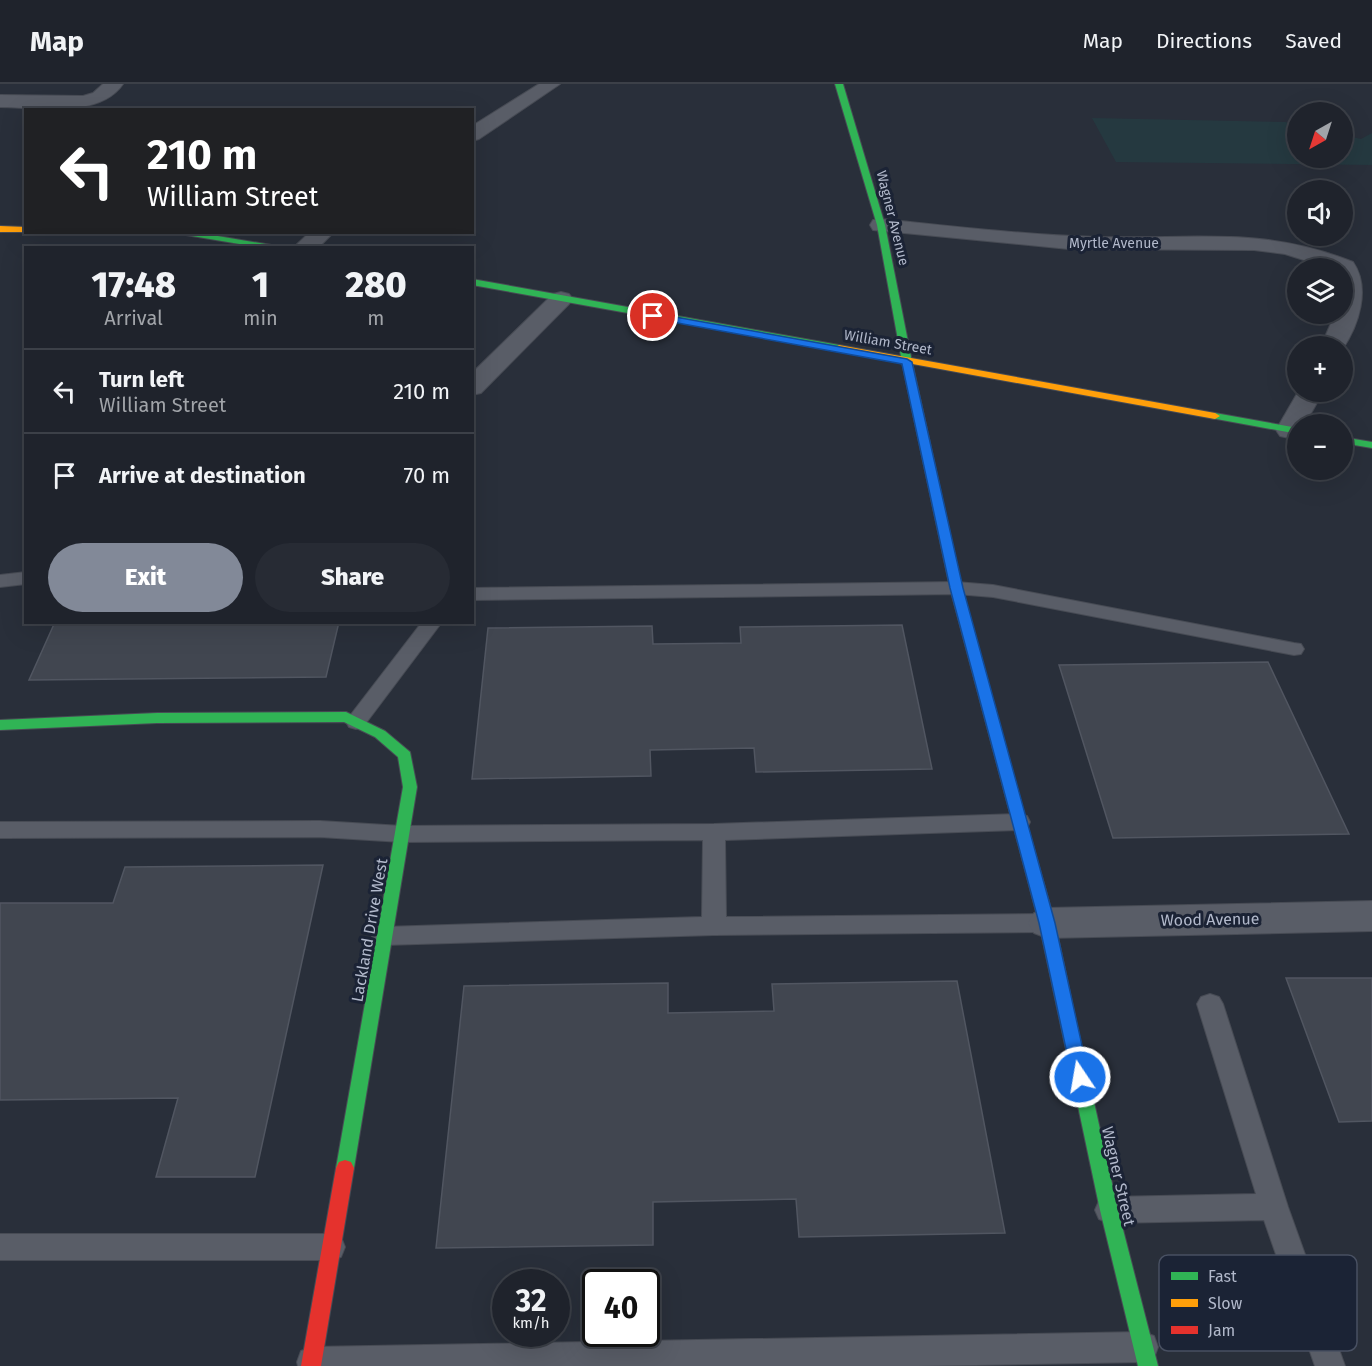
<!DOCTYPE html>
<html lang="en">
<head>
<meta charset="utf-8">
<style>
	body { margin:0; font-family:"Fira Sans",sans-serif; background:#272b34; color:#f1f3f6; height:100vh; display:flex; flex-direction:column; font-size:22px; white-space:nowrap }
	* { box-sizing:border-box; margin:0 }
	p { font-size:20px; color:#a1a4a9 }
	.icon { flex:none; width:33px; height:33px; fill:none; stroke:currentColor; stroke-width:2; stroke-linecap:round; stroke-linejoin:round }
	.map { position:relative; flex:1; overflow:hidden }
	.drawer { position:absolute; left:24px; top:162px; width:450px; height:378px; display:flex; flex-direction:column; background:#1f232c; border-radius:0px; box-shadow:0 6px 24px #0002,0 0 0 2px #3c4048 }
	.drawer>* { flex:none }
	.hud { position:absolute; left:24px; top:24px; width:450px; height:126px; border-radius:0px; box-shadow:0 6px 24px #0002,0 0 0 2px #3c4048; background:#202124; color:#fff; overflow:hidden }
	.needle { width:39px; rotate:219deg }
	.buttons { position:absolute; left:1287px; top:18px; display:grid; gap:12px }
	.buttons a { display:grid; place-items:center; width:66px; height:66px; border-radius:50%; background:#1f232c; box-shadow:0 6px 24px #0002,0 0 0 2px #3c4048; font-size:30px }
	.speed { position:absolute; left:492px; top:1185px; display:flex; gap:12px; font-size:30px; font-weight:700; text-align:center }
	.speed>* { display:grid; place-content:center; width:78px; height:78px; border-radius:50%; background:#1f232c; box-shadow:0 6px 24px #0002,0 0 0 2px #3c4048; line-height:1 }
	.speed small { font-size:15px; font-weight:400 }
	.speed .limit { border:3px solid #111; border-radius:9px; background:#fff; color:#111 }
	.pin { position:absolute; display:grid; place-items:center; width:51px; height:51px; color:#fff; margin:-26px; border:3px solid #fff; border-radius:50%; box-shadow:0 2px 6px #0007 }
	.me { position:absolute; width:66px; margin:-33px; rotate:348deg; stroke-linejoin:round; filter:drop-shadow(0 0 4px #0008) }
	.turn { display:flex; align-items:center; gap:21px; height:126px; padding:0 24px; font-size:27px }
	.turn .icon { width:78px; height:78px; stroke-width:2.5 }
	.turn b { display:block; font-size:42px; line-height:51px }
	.eta { display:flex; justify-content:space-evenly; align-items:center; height:102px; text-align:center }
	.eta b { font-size:36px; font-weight:800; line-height:42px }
	.button { display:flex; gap:12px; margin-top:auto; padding:12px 24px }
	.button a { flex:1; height:69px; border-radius:36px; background:#828998; color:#fff; font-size:24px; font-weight:800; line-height:69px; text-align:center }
	.button a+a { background:#272b34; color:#f1f3f6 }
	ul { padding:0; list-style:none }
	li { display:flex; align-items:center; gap:18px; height:84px; padding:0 24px; border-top:2px solid #3c4048 }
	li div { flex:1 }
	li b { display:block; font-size:22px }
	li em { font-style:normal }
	header { display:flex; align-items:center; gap:36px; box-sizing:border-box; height:84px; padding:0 30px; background:#1f232c; border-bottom:2px solid #3c4048 }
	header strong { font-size:28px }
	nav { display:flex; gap:33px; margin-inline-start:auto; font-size:21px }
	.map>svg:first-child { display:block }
	.green { fill:#253940 }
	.building { fill:#414650; stroke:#515661; stroke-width:1.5 }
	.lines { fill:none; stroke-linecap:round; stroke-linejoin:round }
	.lane-casing { stroke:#474b54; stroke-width:2 }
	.street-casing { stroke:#474b54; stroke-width:2 }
	.fast-casing { stroke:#474b54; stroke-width:2 }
	.slow-casing { stroke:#474b54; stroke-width:2 }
	.jam-casing { stroke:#474b54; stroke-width:2 }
	.lane { fill:#595d67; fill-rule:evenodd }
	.street { fill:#595d67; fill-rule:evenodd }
	.fast { fill:#30b455; fill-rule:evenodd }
	.slow { fill:#ff9f0a; fill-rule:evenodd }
	.jam { fill:#e5322d; fill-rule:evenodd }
	.route { fill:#1a73e8; stroke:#114b97; stroke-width:1.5 }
	.labels { text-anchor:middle; stroke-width:6; stroke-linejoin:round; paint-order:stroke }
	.far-street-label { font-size:14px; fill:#b2b9cb; stroke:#1b2335 }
	.street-label { font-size:16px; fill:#b2b9cb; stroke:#1b2335 }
	.key { fill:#1b2335; stroke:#485062; stroke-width:1.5 }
	.key-label { font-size:16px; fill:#b2b9cb }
</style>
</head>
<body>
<header>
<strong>Map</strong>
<nav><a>Map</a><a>Directions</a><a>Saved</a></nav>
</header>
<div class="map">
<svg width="1372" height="1282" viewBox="0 0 1372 1282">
	<rect width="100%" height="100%" fill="#292f3a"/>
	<polygon class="green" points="1092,34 1285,38 1297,41 1298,74 1342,74 1343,51 1361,55 1372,49 1372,81 1116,78"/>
	<g class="building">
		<polygon points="55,538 339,538 326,593 29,596"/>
		<polygon points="902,541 932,685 756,688 754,664 650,666 651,692 472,695 488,544 652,542 653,560 741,559 740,543"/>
		<polygon points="1268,578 1349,750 1113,754 1059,581"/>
		<polygon points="323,781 255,1093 156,1093 178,1014 0,1016 0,819 113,819 125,783"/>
		<polygon points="1286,894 1372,894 1372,1037 1339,1038"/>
		<polygon points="957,897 1005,1149 799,1153 796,1115 653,1118 653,1161 436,1164 464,902 668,899 668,929 774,927 772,900"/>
	</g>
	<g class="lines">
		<defs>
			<g id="lane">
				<polygon points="26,488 26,500 0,503 0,491"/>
				<polygon points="956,498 993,501 1294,559 1301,560 1304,565 1301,570 1294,571 993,513 956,510 472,516 472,504"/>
				<polygon points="422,538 442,538 363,643 356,645 349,643 346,638 349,633"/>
				<polygon points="1019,730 1027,732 1030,738 1027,744 1019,746 725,756 726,833 1047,830 1055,832 1059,839 1055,846 1047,848 714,851 384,861 375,859 372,852 375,845 384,843 702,833 703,756 402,758 320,753 0,754 0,738 320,737 402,742 714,740"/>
				<polygon points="1210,910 1219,913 1223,920 1288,1123 1345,1282 1315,1282 1264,1136 1109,1139 1099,1135 1095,1126 1099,1117 1109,1113 1256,1110 1197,920 1201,913"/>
				<polygon points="0,1150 331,1150 341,1153 345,1163 341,1173 331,1176 0,1176"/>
				<polygon points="1143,1248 1154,1252 1158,1263 1154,1274 1143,1278 919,1282 298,1282 297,1278 301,1267 312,1263"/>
			</g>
			<g id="street">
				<path d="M 103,0 L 123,0 C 99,35 37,23 0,23 L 0,11 L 83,12 L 93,9 Z"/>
				<polygon points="539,0 560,0 479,55 472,57 472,42"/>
				<path d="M 881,135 C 952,142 1024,151 1096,153 C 1190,156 1261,141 1353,178 C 1371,204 1359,241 1342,266 L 1342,262 L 1321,262 L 1335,230 L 1342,230 L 1342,184 L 1329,184 L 1285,170 L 1254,166 L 1069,165 L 873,146 L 870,141 L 873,136 Z"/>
				<polygon points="310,148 334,148 318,164 293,164"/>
				<polygon points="561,208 569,210 573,215 569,220 481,309 472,311 472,289 553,210"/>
				<polygon points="1298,308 1323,308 1305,340 1298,340 1298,352 1289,354 1280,352 1276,346"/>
				<polygon points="1372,817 1372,847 1047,854 1034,849 1028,839 1034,829 1047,824"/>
			</g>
			<g id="fast">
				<polygon points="835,0 843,0 885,141 912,278 962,504 1025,733 1023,737 1013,737 1011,733 950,504 902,278 877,141"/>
				<polygon points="168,148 194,148 289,164 263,164"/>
				<polygon points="472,195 839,261 844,264 839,267 472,201"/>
				<polygon points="1215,329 1298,344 1298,350 1211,334 1211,330"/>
				<polygon points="1342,353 1372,358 1372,364 1342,359"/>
				<polygon points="346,628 385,647 410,668 417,703 354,1084 351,1090 345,1092 339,1090 336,1084 403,703 398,673 375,653 344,638 157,639 0,646 0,636 157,629"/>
				<polygon points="1069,935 1075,937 1077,942 1118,1126 1158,1282 1138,1282 1100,1126 1061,942 1063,937"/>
			</g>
			<g id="slow">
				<polygon points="0,142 26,143 27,148 0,148"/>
				<polygon points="839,261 1215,329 1220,332 1215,335 836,266 834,264"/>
				<polygon points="1018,728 1023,729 1025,733 1055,839 1077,942 1075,947 1069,949 1063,947 1061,942 1039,839 1011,733 1013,729"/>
			</g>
			<polygon id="jam" points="345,1076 351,1078 354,1084 321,1282 301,1282 336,1084 339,1078"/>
		</defs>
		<use href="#lane" class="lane-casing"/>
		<use href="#street" class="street-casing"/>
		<use href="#fast" class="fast-casing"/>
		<use href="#slow" class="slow-casing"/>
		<use href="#jam" class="jam-casing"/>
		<use href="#lane" class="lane"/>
		<use href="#street" class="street"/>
		<use href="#fast" class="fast"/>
		<use href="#slow" class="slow"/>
		<use href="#jam" class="jam"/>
	</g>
	<polygon class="route" points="653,229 907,275 912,278 963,504 1055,839 1089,993 1086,998 1080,1001 1074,998 1072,993 1039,839 950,504 902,280 650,234 648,232"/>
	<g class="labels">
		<g class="far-street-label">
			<text transform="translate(893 134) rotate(76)" y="5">Wagner Avenue</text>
			<text x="1114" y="164">Myrtle Avenue</text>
			<text transform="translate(888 258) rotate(10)" y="5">William Street</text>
		</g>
		<g class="street-label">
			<text transform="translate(1210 835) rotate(-1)" y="6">Wood Avenue</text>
			<text transform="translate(369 846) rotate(-80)" y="6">Lackland Drive West</text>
			<text transform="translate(1119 1092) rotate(77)" y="6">Wagner Street</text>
		</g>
	</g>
	<rect x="1159" y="1171" width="198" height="96" rx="9" class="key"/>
	<rect x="1171" y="1188" width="27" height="8" fill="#30b455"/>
	<rect x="1171" y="1215" width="27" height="8" fill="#ff9f0a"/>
	<rect x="1171" y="1242" width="27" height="8" fill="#e5322d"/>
	<g class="key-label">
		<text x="1208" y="1198">Fast</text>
		<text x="1208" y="1225">Slow</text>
		<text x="1208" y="1252">Jam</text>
	</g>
</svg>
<div class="buttons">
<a><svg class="needle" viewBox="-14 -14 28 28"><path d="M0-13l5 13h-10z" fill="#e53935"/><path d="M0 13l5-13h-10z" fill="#a1a4a9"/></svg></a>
<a><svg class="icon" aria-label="sound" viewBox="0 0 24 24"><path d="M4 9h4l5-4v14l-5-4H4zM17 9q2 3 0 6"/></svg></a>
<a><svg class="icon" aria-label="layers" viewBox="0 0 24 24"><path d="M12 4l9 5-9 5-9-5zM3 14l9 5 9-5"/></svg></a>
<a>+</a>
<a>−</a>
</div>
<div class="speed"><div>32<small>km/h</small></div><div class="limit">40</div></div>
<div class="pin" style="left:653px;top:232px;background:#d93025"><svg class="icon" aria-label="arrive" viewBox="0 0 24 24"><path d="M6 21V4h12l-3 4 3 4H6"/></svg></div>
<svg class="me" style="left:1080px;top:993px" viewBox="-20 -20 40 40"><circle r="17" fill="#1a73e8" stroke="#fff" stroke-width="3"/><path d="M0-11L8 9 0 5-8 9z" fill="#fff"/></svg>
<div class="hud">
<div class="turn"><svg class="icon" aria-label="left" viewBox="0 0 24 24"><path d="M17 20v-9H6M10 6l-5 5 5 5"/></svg><div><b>210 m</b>William Street</div></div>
</div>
<section class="drawer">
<div class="eta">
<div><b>17:48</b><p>Arrival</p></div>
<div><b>1</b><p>min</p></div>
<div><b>280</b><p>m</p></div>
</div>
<ul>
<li><svg class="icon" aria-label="left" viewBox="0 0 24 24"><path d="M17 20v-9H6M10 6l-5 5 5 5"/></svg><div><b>Turn left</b><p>William Street</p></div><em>210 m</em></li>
<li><svg class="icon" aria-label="arrive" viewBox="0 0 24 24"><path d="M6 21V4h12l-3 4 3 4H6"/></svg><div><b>Arrive at destination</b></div><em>70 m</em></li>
</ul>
<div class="button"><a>Exit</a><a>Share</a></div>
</section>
</div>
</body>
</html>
